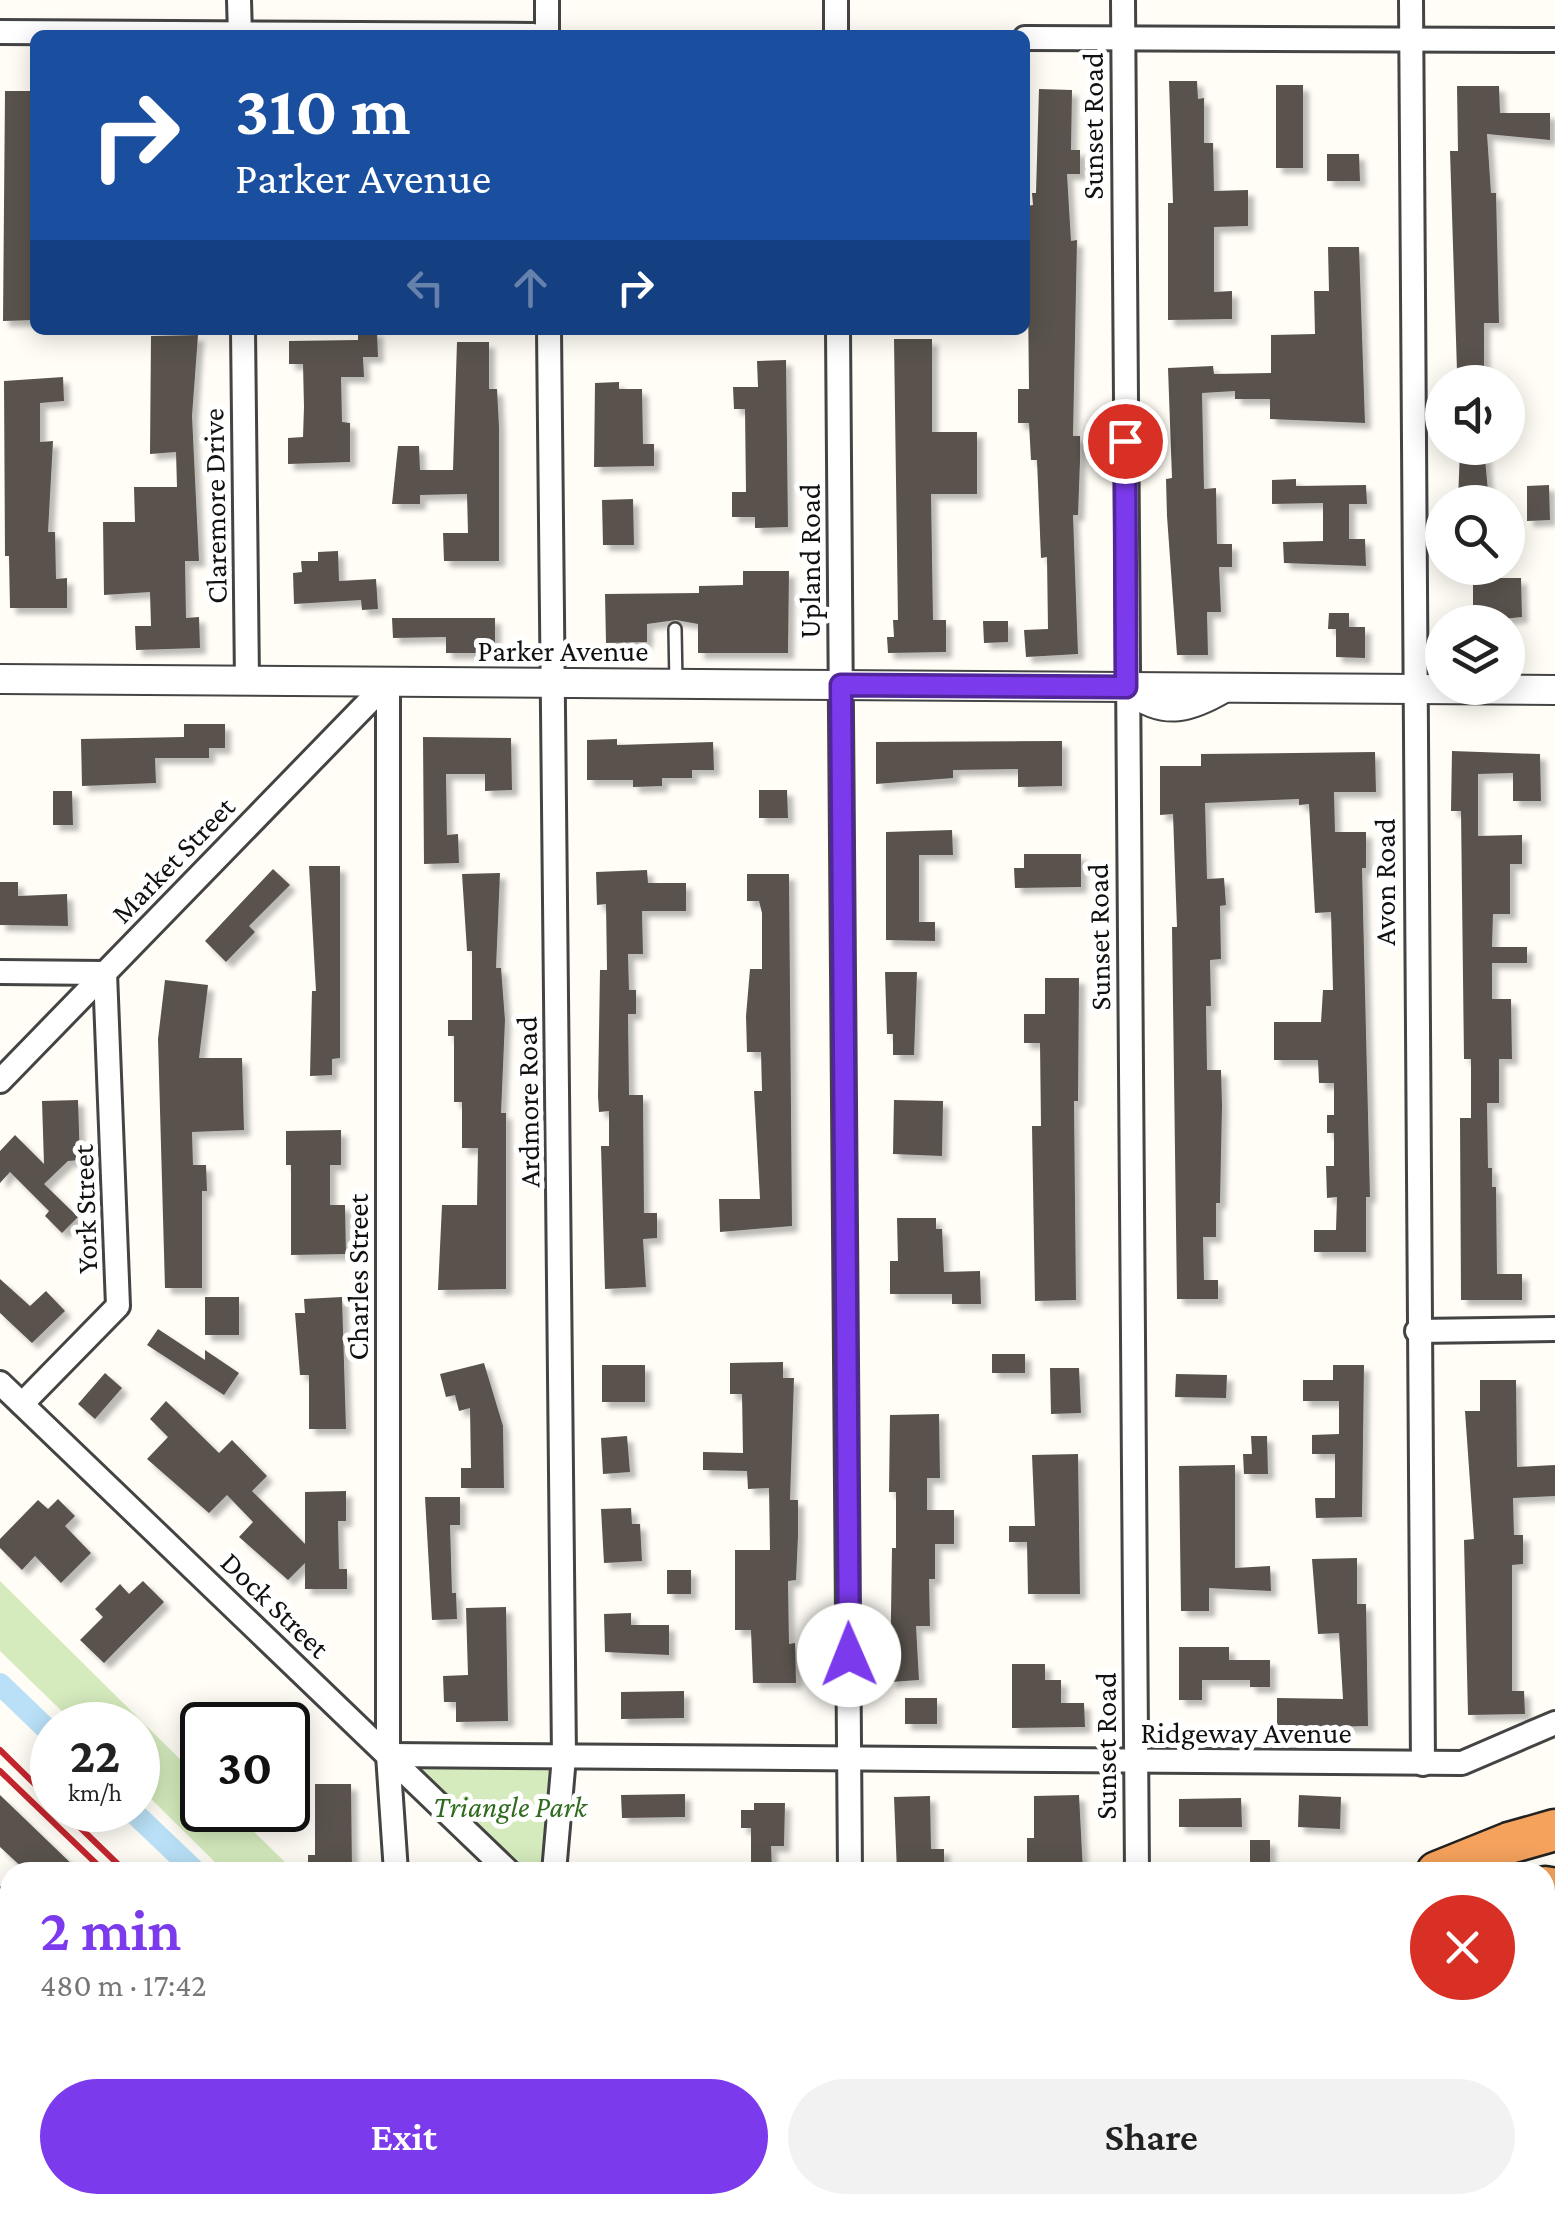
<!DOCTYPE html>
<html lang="en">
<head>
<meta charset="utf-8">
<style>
	body { margin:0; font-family:"Crimson Pro",serif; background:#f2f2f2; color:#222; height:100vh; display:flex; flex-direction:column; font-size:38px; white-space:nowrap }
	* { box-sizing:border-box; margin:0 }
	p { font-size:32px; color:#767676 }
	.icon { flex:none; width:55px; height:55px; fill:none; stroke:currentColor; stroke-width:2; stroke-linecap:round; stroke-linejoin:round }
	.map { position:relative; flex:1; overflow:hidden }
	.side { position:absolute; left:0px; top:1862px; width:1555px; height:352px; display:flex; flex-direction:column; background:#fff; border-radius:30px 30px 0 0; box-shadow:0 5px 25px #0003 }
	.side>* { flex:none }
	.hud { position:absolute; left:30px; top:30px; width:1000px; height:305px; border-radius:15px; box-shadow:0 5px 25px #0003; background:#1a4fa0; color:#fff; overflow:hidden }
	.tools { position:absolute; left:1425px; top:365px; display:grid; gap:20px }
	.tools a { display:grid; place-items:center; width:100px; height:100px; border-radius:50%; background:#fff; box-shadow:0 5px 25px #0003; font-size:50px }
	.speed { position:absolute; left:30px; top:1702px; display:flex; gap:20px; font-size:50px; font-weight:700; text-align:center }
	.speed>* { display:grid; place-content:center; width:130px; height:130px; border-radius:50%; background:#fff; box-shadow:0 5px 25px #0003; line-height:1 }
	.speed small { font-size:25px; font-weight:400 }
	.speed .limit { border:5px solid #111; border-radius:15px; background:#fff; color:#111 }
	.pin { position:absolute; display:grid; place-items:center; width:85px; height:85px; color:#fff; margin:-42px; border:5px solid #fff; border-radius:50%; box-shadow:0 2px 10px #0007 }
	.me { position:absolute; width:110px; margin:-55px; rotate:359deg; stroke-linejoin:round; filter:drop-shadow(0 0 8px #0008) }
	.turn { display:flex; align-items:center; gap:35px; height:210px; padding:0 40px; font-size:45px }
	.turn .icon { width:130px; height:130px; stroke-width:2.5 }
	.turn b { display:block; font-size:70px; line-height:85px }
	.lanes { display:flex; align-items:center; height:95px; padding:0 40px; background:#0003; justify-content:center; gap:50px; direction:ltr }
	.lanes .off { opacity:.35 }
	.round { display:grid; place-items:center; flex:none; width:105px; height:105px; border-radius:52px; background:#f2f2f2 }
	.overview { display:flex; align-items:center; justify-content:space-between; height:170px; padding:0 40px }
	h1 { font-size:60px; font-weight:600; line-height:75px; color:#7c3aed }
	.cta { display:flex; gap:20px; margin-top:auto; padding:20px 40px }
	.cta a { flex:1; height:115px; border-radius:60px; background:#7c3aed; color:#fff; font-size:40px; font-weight:600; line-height:115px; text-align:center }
	.cta a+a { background:#f2f2f2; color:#222 }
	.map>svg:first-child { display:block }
	.green { fill:#d5ebbd }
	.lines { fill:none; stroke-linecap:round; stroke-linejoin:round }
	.canal { stroke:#b9e0f7; stroke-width:22 }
	.building { fill:#5a524d; filter:url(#shadow) }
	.service-casing { stroke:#444; stroke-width:16 }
	.minor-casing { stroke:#444; stroke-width:28 }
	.tertiary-casing { stroke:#444; stroke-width:32 }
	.motorway-casing { stroke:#222; stroke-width:45 }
	.service { stroke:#fff; stroke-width:11 }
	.minor { stroke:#fff; stroke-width:22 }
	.tertiary { stroke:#fff; stroke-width:28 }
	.motorway { stroke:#f5a25d; stroke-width:40 }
	.rail { stroke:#c4262e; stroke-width:6 }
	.route-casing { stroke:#51269a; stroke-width:25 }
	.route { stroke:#7c3aed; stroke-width:18 }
	.labels { text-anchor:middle; stroke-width:10; stroke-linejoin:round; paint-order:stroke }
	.street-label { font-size:30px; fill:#111; stroke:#fff }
	.park-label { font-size:30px; font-style:italic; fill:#2f6b1f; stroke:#fff }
</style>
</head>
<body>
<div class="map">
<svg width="1555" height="2213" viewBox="0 0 1555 2213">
	<defs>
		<filter id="shadow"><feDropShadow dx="6" dy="6" stdDeviation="2.5" flood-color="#0004"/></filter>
	</defs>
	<rect width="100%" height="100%" fill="#fffdf5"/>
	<g class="green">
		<polygon points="0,1581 202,1781 202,1810 232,1810 295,1872 225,1872 138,1786 138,1725 76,1725 0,1651"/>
		<polygon points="388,1755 564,1757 554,1872 509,1872"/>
	</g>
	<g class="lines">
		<g class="canal">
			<polyline points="0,1684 52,1734"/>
			<polyline points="131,1810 196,1872"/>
			<polyline points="554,2205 563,2213"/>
		</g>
	</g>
	<g class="building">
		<polygon points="1169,81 1197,81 1198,99 1204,98 1204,143 1213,143 1214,191 1248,190 1248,226 1214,227 1214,292 1232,291 1232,319 1168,320 1168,203 1173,203"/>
		<rect x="1276" y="85" width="27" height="83"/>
		<polygon points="1457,86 1499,86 1500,113 1550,113 1550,140 1487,134 1491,193 1496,193 1499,323 1484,323 1484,371 1457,371 1450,151 1458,151"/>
		<polygon points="1039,89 1072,90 1071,150 1080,150 1080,174 1067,174 1071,241 1077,240 1073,436 1080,436 1080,461 1078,515 1073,515 1078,654 1026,657 1024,630 1048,629 1047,557 1041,558 1037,460 1031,460 1029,423 1018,423 1018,389 1029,389 1027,206 1033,205 1032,193 1036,193"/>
		<polygon points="5,91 35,91 35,320 3,321"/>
		<polygon points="1327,154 1359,154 1360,181 1327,181"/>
		<polygon points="1328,247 1359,247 1365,423 1270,419 1270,399 1235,399 1235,391 1202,393 1204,489 1216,488 1217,544 1232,544 1232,567 1219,567 1221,612 1207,612 1208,655 1177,655 1167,516 1166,479 1172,478 1168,368 1213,366 1214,374 1271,373 1271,335 1315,334 1314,291 1329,291"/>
		<polygon points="358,331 377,331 378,357 363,357 364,377 341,377 342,422 350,423 350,462 288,464 288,438 303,437 304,407 303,364 289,364 289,341 358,340"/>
		<polygon points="198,335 192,416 199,561 185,561 186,618 199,617 200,648 136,650 135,626 151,626 150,592 104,595 103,522 135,522 134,487 177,487 176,452 150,454 151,336"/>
		<polygon points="894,339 932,339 932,432 977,432 977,494 931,494 933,620 946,620 946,652 888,653 887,637 894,637 893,620 898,620"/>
		<polygon points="457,342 489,342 489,389 497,389 499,427 499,561 444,561 443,533 468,533 467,494 420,495 420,504 392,504 398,446 419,446 420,470 453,470"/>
		<polygon points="786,360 788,527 755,528 755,517 732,517 732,492 746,492 745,409 734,409 733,387 758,387 757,361"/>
		<polygon points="63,377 64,401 40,403 40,442 53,441 48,532 55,532 56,579 67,578 67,608 10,608 9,556 5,556 4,381"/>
		<polygon points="619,382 619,389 642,389 643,444 654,444 654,466 594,467 595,383"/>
		<polygon points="1460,448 1484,448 1489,502 1458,502"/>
		<polygon points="1296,479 1296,486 1366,485 1367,504 1349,504 1349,539 1365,539 1366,566 1284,563 1283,542 1323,541 1323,503 1272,504 1272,480"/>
		<polygon points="1549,485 1550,520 1527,521 1527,486"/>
		<polygon points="633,499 634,545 603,545 602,500"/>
		<polygon points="338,551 339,581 376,579 378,609 362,610 361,600 294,604 293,573 302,572 301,561 318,561 318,552"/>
		<polygon points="743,571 789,571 788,653 698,653 698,624 676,620 647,624 647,642 606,643 605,594 699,593 699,586 743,585"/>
		<polygon points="1473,578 1521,578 1522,617 1473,622"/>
		<polygon points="1329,613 1349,613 1349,627 1365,627 1365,658 1336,657 1336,629 1328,629"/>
		<polygon points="392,618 495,618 495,653 446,653 446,637 393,638"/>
		<polygon points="983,621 1008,621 1008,642 984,643"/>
		<polygon points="184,724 225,724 225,748 209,748 209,758 155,758 156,783 82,786 81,739 184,737"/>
		<polygon points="423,737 511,738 512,790 485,791 485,774 446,774 447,835 458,834 459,863 424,864"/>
		<polygon points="617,739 617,745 713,742 714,770 692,770 692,778 662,778 662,786 633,787 633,780 587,780 587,740"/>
		<polygon points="1062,741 1062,786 1018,787 1018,769 953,770 953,778 876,784 876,742"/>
		<polygon points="1452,751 1540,754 1541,801 1513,801 1513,773 1478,774 1478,836 1522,835 1522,864 1510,864 1510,914 1493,914 1492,947 1527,947 1527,963 1492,963 1492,999 1511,999 1512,1059 1499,1059 1499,1103 1487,1103 1488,1168 1492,1168 1492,1187 1496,1187 1497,1274 1522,1274 1522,1300 1461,1300 1460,1118 1471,1118 1471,1059 1464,1059 1461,811 1451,811"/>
		<polygon points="1375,752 1376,792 1334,792 1335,832 1366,832 1366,868 1362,868 1370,1197 1366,1197 1366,1252 1314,1252 1314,1230 1336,1230 1337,1197 1327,1198 1326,1166 1334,1166 1334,1133 1327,1133 1327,1115 1334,1115 1334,1083 1319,1083 1318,1060 1274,1060 1274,1022 1321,1022 1323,990 1333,990 1331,912 1315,913 1309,804 1299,805 1299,799 1205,803 1207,879 1224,878 1226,905 1220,906 1221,959 1210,960 1211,1006 1206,1006 1207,1070 1221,1070 1222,1106 1220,1203 1216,1203 1216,1237 1203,1237 1204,1280 1218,1280 1218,1299 1177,1299 1172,927 1177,927 1173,814 1160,815 1160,766 1201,766 1201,754"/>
		<polygon points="759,790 787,790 788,818 759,818"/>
		<polygon points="53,791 72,791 73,825 53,825"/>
		<polygon points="952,830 953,855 919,855 919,922 935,922 935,941 886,940 886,832"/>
		<polygon points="1024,854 1081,854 1081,887 1015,888 1014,868 1024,868"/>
		<polygon points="309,866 340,866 340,1058 332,1059 332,1075 310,1076 312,991 316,991"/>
		<polygon points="273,869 290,885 249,926 255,932 226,962 205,941"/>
		<polygon points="647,870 648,883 686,883 686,911 642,911 643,954 628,954 629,990 636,990 636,1014 628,1014 629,1095 643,1095 644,1213 657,1213 657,1238 643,1239 646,1287 605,1289 601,1146 609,1146 609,1111 599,1112 598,1096 600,970 607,970 606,904 597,905 596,872"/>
		<polygon points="500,873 496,968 501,968 505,1020 501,1113 506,1113 506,1289 438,1290 442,1205 477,1205 478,1148 462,1148 462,1102 454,1102 454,1036 448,1036 448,1020 472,1020 472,951 467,951 462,874"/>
		<polygon points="747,874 789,874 792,1226 720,1232 719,1199 760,1199 754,1091 762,1091 761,1052 747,1052 746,1016 750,969 762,969 762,913 759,901 747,901"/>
		<polygon points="0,882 18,882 18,896 67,894 68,926 0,925"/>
		<polygon points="885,972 917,972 914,1055 893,1055 893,1034 887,1034"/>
		<polygon points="1045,978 1079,978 1078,1101 1074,1101 1076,1300 1035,1301 1032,1126 1041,1126 1040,1043 1024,1043 1024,1014 1045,1014"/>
		<polygon points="165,980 208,985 199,1058 242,1058 244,1130 192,1132 193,1165 206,1165 207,1191 202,1191 202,1288 165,1288 158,1039"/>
		<polygon points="78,1100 80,1160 68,1161 44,1184 78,1217 62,1233 45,1216 49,1211 10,1172 0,1183 0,1151 15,1135 44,1164 42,1101"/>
		<polygon points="894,1100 943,1101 942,1156 893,1154"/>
		<polygon points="341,1130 341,1165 330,1165 330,1205 345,1205 346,1254 291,1255 291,1165 286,1165 286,1131"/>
		<polygon points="897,1218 936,1218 936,1229 942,1229 944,1272 980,1271 981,1304 952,1304 952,1294 890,1294 890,1261 898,1261"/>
		<polygon points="0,1279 30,1306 46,1291 65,1311 32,1343 0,1313"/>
		<rect x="205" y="1297" width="34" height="38"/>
		<polygon points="342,1297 346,1429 309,1429 309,1375 300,1375 295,1313 305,1313 304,1299"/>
		<polygon points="158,1329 205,1360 205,1350 239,1373 224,1395 147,1345"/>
		<rect x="992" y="1354" width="33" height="19"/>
		<polygon points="783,1362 783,1378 794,1378 790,1500 798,1500 798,1536 796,1580 788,1581 789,1644 795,1643 796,1683 753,1683 751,1630 735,1630 735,1550 770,1550 769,1488 748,1489 747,1471 703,1470 703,1452 743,1453 742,1394 730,1394 730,1363"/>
		<polygon points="484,1363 503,1426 504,1488 461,1488 461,1468 471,1468 470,1408 459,1411 455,1395 446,1397 440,1374"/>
		<rect x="602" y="1365" width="43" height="37"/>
		<polygon points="1333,1365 1364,1365 1362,1517 1316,1518 1315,1498 1335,1498 1335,1454 1312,1454 1312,1435 1339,1434 1339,1401 1303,1401 1303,1380 1333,1380"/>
		<polygon points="1050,1368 1079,1368 1081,1413 1051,1414"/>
		<polygon points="105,1373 122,1388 95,1419 78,1404"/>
		<polygon points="1176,1374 1227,1375 1226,1398 1175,1397"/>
		<polygon points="1480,1380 1516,1380 1517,1467 1555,1465 1555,1496 1513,1498 1514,1535 1523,1535 1523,1564 1512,1565 1512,1691 1524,1691 1525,1714 1468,1715 1464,1540 1474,1539 1465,1411 1480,1411"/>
		<polygon points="166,1401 219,1453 232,1440 267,1476 252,1491 305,1544 305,1492 346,1491 346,1521 338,1521 339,1569 347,1569 347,1589 305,1589 305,1563 288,1580 239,1537 253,1522 227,1495 209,1513 147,1459 168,1437 150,1419"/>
		<polygon points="939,1414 940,1478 927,1478 927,1510 954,1510 954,1544 935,1544 935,1579 929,1579 930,1626 916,1626 919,1680 890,1682 892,1548 896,1548 896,1492 889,1492 890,1415"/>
		<polygon points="627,1436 630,1472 603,1474 601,1438"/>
		<polygon points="1251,1436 1267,1436 1268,1474 1244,1474 1243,1454 1252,1454"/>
		<polygon points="1078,1454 1080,1594 1028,1594 1027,1542 1009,1542 1009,1526 1035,1526 1032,1455"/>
		<polygon points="1235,1465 1235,1568 1270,1566 1271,1591 1209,1588 1209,1611 1181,1611 1179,1466"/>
		<polygon points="425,1497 460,1497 460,1525 450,1525 452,1593 456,1593 457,1619 432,1620"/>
		<polygon points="58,1499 75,1516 65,1526 91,1553 61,1583 35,1556 22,1570 0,1548 0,1539 38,1500 48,1509"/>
		<polygon points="631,1508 632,1524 640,1524 642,1561 604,1563 601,1509"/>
		<polygon points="1357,1558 1357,1604 1366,1604 1368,1726 1277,1728 1277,1698 1343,1699 1339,1633 1318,1634 1312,1559"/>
		<rect x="667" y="1570" width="24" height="24"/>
		<polygon points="143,1581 164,1602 104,1663 80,1640 103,1617 95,1609 120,1584 129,1594"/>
		<polygon points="506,1607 508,1721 456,1722 456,1702 444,1702 443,1676 468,1675 466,1608"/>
		<polygon points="631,1613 631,1625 669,1625 669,1655 605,1652 604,1614"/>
		<polygon points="1179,1647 1229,1647 1229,1660 1270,1660 1270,1687 1250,1687 1250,1680 1202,1680 1202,1700 1179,1700"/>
		<polygon points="1012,1664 1045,1664 1045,1680 1061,1680 1061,1703 1084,1703 1085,1727 1012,1728"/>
		<polygon points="684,1691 684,1718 621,1719 621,1692"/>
		<rect x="905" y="1698" width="32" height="26"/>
		<polygon points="315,1784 351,1784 352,1872 308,1872 308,1855 315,1855"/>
		<polygon points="685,1794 685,1817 622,1818 621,1795"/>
		<polygon points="0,1795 80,1872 27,1872 0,1847"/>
		<polygon points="1079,1795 1083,1872 1027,1872 1027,1838 1034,1838 1034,1796"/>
		<polygon points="1299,1795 1341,1797 1340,1829 1298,1827"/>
		<polygon points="930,1796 931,1849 944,1849 944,1872 897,1872 894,1797"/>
		<polygon points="1241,1798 1242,1827 1179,1827 1179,1799"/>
		<polygon points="754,1803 785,1803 784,1846 771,1846 772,1870 751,1870 751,1828 741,1828 741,1810 754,1810"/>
		<rect x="1250" y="1840" width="20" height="29"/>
	</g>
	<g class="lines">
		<defs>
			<g id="service">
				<polyline points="675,629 676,684"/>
				<polyline points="0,1894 10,1904"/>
			</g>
			<g id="minor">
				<polyline points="239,0 240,35"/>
				<polyline points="547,0 547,35"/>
				<polyline points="836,0 836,35"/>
				<polyline points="1123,0 1137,1872"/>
				<polyline points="1411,0 1423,1764"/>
				<polyline points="0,32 533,35"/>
				<polyline points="1025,38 1555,40"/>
				<polyline points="243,330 247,681"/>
				<polyline points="549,330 564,1757 554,1872"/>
				<polyline points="838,330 850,1872"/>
				<polyline points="388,682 388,1755 396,1872"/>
				<polyline points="0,972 105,973 118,1306 22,1404"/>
				<polyline points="0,1081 388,682"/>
				<polyline points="1417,1331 1555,1329"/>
				<polyline points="0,1383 509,1872"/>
				<polyline points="388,1755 1462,1763 1555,1723"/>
				<polyline points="0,1962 10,1963"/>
				<polyline points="169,2205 169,2213"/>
				<polyline points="254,2213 262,2205"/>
			</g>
			<g id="tertiary">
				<polyline points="0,679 1555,690"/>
				<path d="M 1132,691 C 1165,716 1190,708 1224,688"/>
			</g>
			<g id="motorway">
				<polyline points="1437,1872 1509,1843 1555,1830"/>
				<polyline points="1545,1887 1555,1889"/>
				<polyline points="1545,1986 1555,1984"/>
				<polyline points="1545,2107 1555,2105"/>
				<polyline points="1545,2201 1555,2202"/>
				<polyline points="727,2213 740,2205"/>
				<polyline points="778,2213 791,2205"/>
				<polyline points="944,2213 958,2205"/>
				<polyline points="1180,2213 1201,2205"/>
				<polyline points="1386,2213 1424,2205"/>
			</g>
		</defs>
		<use href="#service" class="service-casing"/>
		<use href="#minor" class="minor-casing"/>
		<use href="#tertiary" class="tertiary-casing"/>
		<use href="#motorway" class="motorway-casing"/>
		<use href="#service" class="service"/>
		<use href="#minor" class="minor"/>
		<use href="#tertiary" class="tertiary"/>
		<use href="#motorway" class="motorway"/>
		<g class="rail">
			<polyline points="0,1750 52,1801"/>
			<polyline points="0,1771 105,1872"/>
			<polyline points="62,1810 126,1872"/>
			<polyline points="448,2205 456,2213"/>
			<polyline points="469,2205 477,2213"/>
		</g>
	</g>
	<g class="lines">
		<defs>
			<polyline id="route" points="849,1655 841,685 1126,687 1125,441"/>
		</defs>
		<use href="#route" class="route-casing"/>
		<use href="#route" class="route"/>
	</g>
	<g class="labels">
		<g class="street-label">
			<text transform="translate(1093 126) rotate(-90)" y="10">Sunset Road</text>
			<text transform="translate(215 506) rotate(-91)" y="10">Claremore Drive</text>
			<text transform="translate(810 561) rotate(-90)" y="10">Upland Road</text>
			<text x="563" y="661">Parker Avenue</text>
			<text transform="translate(173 860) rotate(-46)" y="10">Market Street</text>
			<text transform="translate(1385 882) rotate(-90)" y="10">Avon Road</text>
			<text transform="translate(1099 937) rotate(-91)" y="10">Sunset Road</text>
			<text transform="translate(528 1102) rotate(-91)" y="10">Ardmore Road</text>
			<text transform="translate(85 1209) rotate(-92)" y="10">York Street</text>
			<text transform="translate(358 1277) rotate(-90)" y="10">Charles Street</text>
			<text transform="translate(275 1605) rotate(44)" y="10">Dock Street</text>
			<text x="1246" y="1743">Ridgeway Avenue</text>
			<text transform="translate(1106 1746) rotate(-90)" y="10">Sunset Road</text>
		</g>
		<g class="park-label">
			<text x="510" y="1817">Triangle Park</text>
		</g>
	</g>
</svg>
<div class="tools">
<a><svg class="icon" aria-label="sound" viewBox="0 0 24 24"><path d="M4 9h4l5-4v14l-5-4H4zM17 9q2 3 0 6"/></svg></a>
<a><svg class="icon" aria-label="search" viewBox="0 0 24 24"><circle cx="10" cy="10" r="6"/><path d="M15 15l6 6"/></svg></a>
<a><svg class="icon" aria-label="layers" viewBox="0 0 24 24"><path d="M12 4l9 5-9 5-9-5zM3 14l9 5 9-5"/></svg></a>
</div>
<div class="speed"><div>22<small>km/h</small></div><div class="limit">30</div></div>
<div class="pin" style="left:1125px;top:441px;background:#d93025"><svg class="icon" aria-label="arrive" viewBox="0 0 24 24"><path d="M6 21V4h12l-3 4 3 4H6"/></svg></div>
<svg class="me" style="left:849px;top:1655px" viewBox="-20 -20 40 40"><circle r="19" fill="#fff"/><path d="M0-13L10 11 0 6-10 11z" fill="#7c3aed"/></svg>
<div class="hud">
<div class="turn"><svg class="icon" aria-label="right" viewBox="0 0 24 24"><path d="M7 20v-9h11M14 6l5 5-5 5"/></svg><div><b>310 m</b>Parker Avenue</div></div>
<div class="lanes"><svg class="icon off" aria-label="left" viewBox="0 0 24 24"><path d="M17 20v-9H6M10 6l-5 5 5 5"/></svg><svg class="icon off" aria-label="ahead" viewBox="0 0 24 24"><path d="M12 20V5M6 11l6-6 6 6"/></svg><svg class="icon" aria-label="right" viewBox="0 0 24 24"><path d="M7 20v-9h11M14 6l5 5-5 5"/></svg></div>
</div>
<section class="side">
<div class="overview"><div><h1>2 min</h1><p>480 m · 17:42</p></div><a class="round" style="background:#d93025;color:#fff"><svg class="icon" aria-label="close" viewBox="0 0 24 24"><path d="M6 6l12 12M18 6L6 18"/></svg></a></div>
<div class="cta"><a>Exit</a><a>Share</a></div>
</section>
</div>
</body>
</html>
